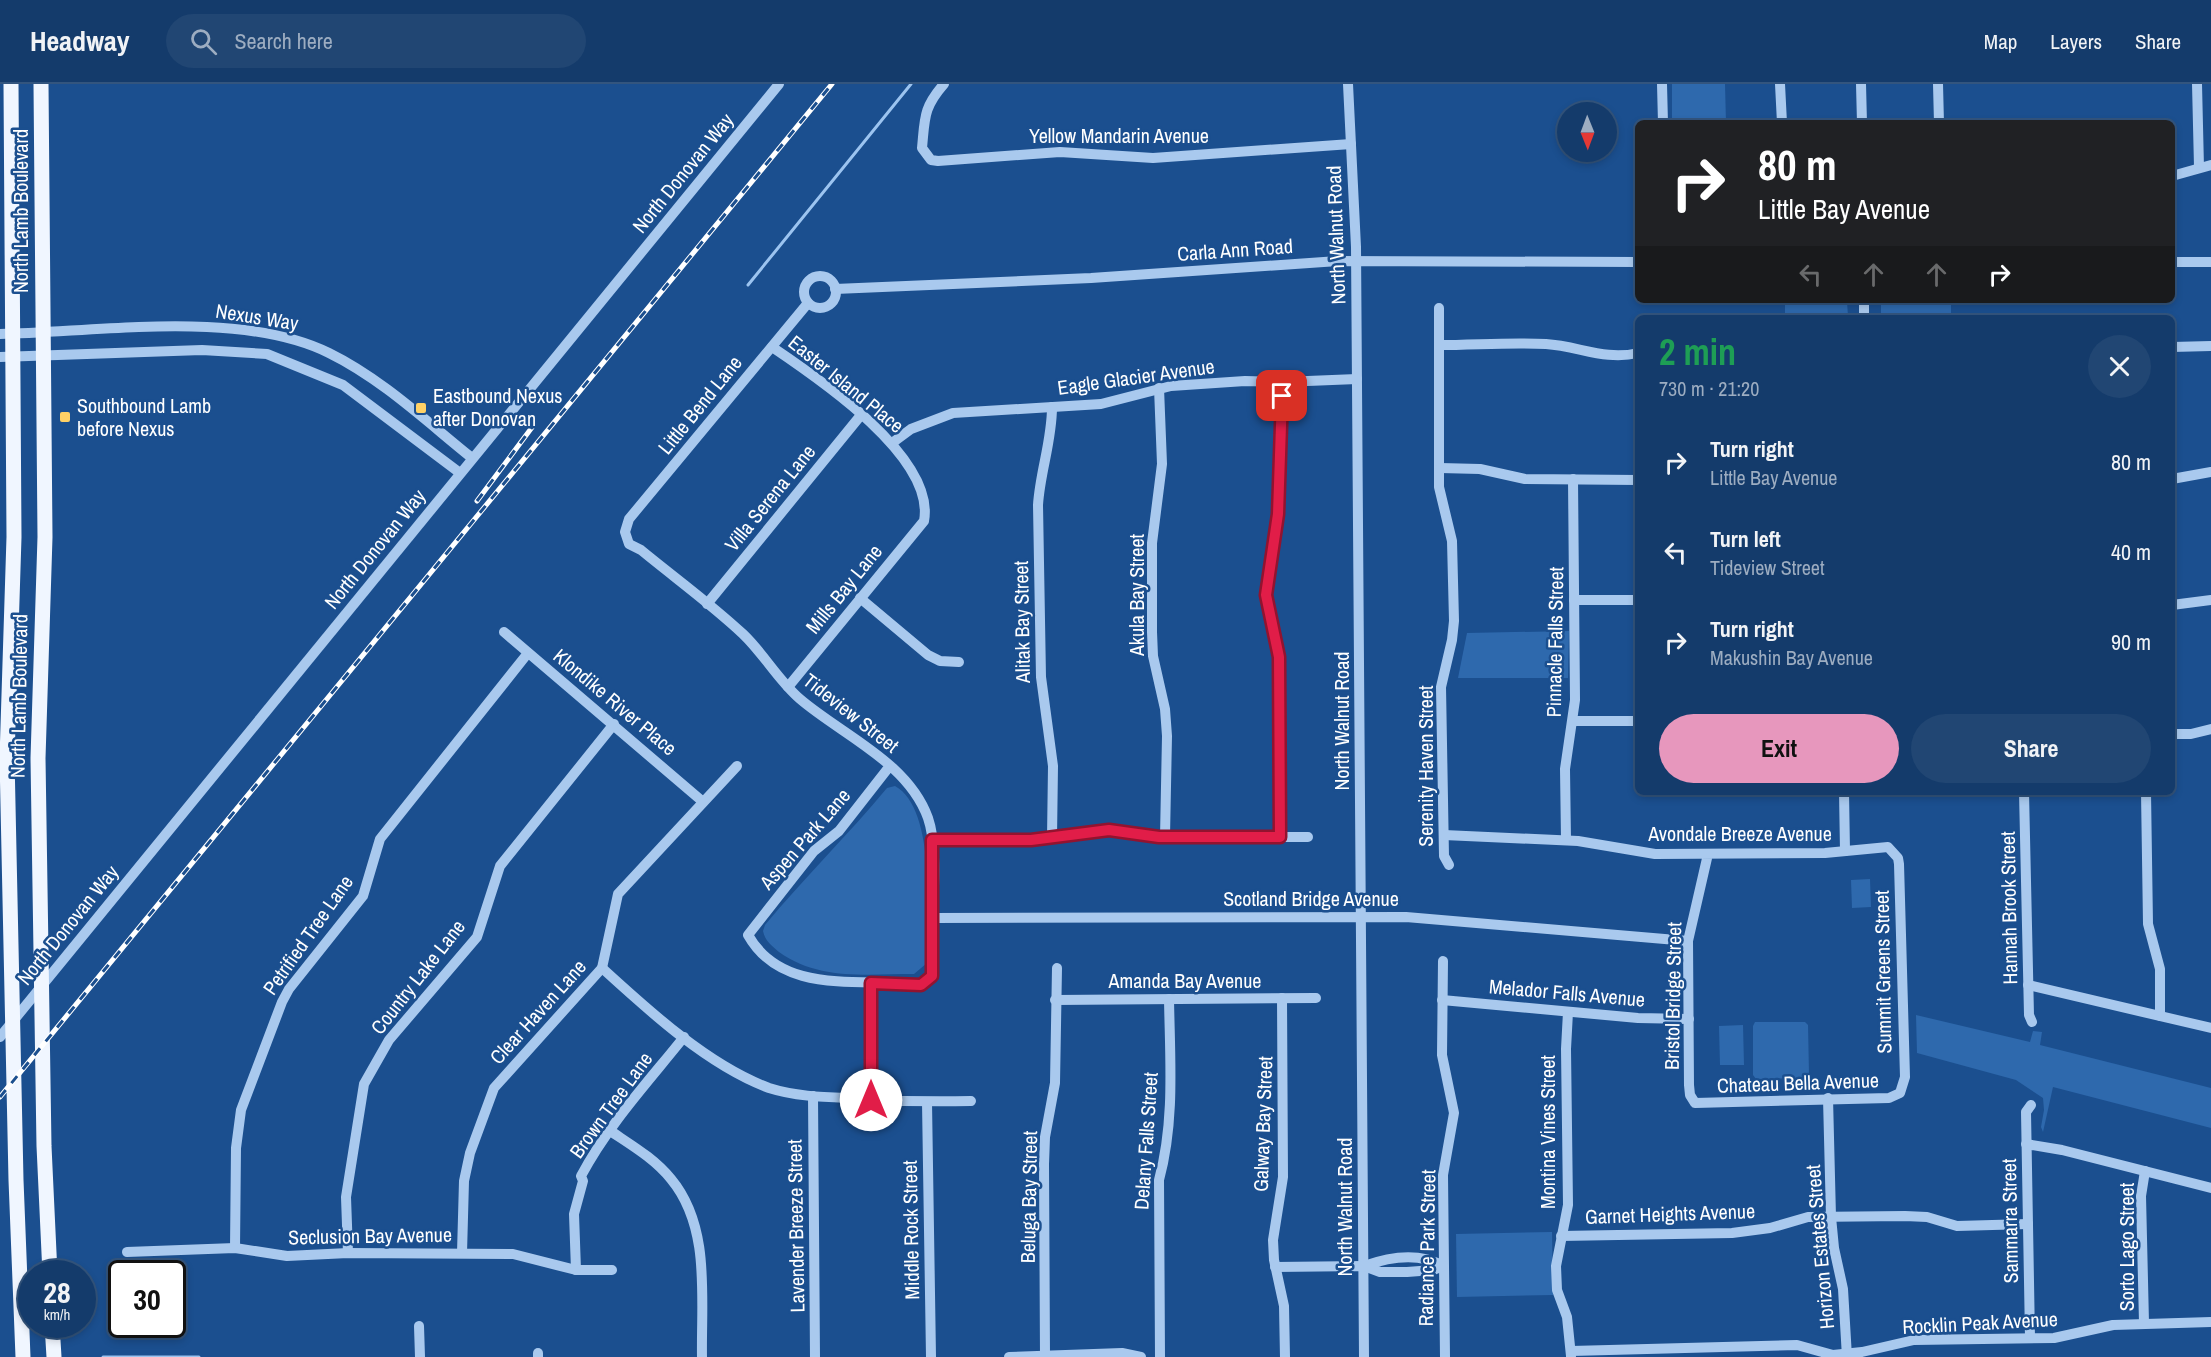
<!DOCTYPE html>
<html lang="en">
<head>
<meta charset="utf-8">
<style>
	body { margin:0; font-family:"Archivo Narrow",sans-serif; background:#214673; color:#f1f3f6; height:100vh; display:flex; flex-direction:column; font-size:22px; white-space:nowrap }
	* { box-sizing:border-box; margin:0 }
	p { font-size:20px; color:#9dadc1 }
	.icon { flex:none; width:33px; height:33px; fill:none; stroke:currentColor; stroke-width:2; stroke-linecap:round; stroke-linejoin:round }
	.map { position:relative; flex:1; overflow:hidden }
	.panel { position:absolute; left:1635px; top:231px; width:540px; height:480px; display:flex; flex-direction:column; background:#143b6b; border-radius:9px; box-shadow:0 3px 9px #0003,0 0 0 2px #33557e }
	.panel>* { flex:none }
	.hud { position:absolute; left:1635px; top:36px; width:540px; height:183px; border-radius:9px; box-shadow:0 3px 9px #0003,0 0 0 2px #33557e; background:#202124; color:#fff; overflow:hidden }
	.needle { width:39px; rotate:179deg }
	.buttons { position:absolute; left:1557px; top:18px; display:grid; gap:12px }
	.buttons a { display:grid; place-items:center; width:60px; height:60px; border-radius:50%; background:#143b6b; box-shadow:0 3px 9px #0003,0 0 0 2px #33557e; font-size:30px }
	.speed { position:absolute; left:18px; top:1176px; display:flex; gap:12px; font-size:30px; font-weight:700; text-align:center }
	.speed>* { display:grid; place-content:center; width:78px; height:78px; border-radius:50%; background:#143b6b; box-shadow:0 3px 9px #0003,0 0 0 2px #33557e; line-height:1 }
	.speed small { font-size:15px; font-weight:400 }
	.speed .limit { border:3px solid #111; border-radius:9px; background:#fff; color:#111 }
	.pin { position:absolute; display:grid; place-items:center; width:51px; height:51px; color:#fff; margin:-26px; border-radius:12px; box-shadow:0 3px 9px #0006 }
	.me { position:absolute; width:66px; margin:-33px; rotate:0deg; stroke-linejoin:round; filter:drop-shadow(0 0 4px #0008) }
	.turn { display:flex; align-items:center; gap:21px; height:126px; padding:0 24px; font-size:27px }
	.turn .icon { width:78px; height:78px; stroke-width:2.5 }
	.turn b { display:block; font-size:42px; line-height:51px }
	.lanes { display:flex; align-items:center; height:57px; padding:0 24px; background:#0003; justify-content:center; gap:30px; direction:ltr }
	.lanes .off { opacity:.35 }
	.round { display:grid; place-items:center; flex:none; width:63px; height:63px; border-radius:32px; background:#214673 }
	.headline { display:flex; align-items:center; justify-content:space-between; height:102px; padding:0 24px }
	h1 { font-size:36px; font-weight:700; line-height:45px; color:#1e9e55 }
	.button { display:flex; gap:12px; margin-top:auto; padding:12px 24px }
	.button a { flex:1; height:69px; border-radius:36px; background:#e797bd; color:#111; font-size:24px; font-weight:700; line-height:69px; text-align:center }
	.button a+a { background:#214673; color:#f1f3f6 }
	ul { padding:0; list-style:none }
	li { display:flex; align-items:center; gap:18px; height:90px; padding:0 24px }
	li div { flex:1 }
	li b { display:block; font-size:22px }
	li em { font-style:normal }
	header { display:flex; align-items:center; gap:36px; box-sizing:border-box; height:84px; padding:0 30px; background:#143b6b; border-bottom:2px solid #33557e }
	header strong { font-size:28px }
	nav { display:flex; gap:33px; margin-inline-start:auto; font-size:21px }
	.search { width:420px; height:54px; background:#214673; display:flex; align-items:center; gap:15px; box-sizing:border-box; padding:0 21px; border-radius:33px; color:#9dadc1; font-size:22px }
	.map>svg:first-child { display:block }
	.green { fill:#2e69ad }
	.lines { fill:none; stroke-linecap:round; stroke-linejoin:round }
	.stream { stroke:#9cc4f0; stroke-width:3 }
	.minor { stroke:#a9c9ee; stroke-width:10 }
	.major { stroke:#f0f6ff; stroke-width:15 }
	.rail-casing { stroke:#fff; stroke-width:5 }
	.rail { stroke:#1b4f8f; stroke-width:3; stroke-dasharray:9; stroke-linecap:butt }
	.route-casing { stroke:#92132f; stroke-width:15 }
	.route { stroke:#e11d48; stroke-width:10 }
	.poi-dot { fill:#ffd166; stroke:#1b4f8f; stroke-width:2 }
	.labels { text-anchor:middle; stroke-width:5; stroke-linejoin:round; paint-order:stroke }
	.street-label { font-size:20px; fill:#fff; stroke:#1b4f8f }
	.poi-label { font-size:20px; fill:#fff; stroke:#1b4f8f; text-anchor:start }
</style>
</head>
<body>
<header>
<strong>Headway</strong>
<div class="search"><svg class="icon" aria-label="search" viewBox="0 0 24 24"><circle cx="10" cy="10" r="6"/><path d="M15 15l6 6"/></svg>Search here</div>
<nav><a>Map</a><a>Layers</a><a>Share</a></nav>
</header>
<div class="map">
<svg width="2211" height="1273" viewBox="0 0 2211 1273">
	<rect width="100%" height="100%" fill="#1b4f8f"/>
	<g class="green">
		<polygon points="1672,0 1725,0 1726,39 1672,39"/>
		<polygon points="1785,216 1847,216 1848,234 1785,234"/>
		<rect x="1881" y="216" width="70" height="18"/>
		<polygon points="1569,547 1568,594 1458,594 1467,549"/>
		<path d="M 895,702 C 937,725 927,837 927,879 L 914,890 C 868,890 819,897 779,868 C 772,862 765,857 763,847 L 765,841 C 804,794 848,751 887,704 Z"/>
		<polygon points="1870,795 1871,823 1852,824 1851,796"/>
		<polygon points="1916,931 2030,958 2033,947 2042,948 2040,961 2211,1004 2211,1044 2053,1003 2043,1048 2041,1043 2044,1026 2043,1014 2016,996 1917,969"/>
		<polygon points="1755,938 1805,938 1808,941 1809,990 1805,994 1756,995 1753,991 1753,942"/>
		<polygon points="1743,941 1744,981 1720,981 1719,942"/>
		<polygon points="1552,1148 1553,1211 1457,1213 1456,1150"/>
	</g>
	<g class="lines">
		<g class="stream">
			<polyline points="748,201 911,0"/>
			<polyline points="103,1273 199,1273"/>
		</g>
		<g class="minor">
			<path d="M 944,0 C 923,24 925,34 922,64 L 931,76 L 938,77 L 1060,68 L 1153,74 L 1351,60"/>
			<polyline points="1348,0 1356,163 1364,1273"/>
			<polyline points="1662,0 1663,39"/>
			<polyline points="1780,0 1782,39"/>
			<polyline points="1861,0 1862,39"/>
			<polyline points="1938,0 1939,39"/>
			<polyline points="2197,0 2199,83"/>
			<polyline points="2172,92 2211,81"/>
			<polyline points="2172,178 2211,178"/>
			<circle cx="820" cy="208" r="16"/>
			<polyline points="835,205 1091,194 1338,177 1638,178"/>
			<polyline points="1864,216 1864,234"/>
			<path d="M 808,219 L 629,435 L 625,448 L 629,460 L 641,466 C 675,494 711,520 743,550 C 764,570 778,596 800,615 C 842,651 908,678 928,734 C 938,763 933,811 933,842 C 933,861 939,890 921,901 C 863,893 783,913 748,851 L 814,767 L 839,747 L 889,683"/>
			<polyline points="1439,224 1439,403 1452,457 1454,537 1452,556 1441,603 1444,772 1449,781"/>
			<path d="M 0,250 C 98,248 240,225 329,269 C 382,295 427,338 472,374"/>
			<path d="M 1439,261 C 1475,261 1511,258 1546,260 C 1579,262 1605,277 1638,269"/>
			<path d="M 772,263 C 818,294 936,373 924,437 L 788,603"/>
			<polyline points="2172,263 2211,262"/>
			<polyline points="0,273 202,266 267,270 343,301 460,389"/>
			<polyline points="1159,304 1162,380 1152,459 1152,548 1153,572 1165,625 1167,652 1165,753"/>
			<polyline points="892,359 911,345 953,329 1101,320 1171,302 1245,297 1283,298 1357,295"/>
			<polyline points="1440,384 1480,385 1525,395 1638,396"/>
			<polyline points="2172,395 2211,388"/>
			<polyline points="860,514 928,571 940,577 959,578"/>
			<polyline points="1574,516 1638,516"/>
			<polyline points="707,520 861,331"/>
			<polyline points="2172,521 2211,516"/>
			<polyline points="504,548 702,717"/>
			<polyline points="1573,637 1638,637"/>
			<polyline points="2172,650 2191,650 2211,645"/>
			<polyline points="1844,708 1845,767"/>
			<polyline points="2024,708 2029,931 2032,938"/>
			<polyline points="2146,708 2148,840 2160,885 2160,932"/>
			<polyline points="1444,751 1578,757 1655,770 1825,769 1888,763 1898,774 1899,780 1905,993 1900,1009 1889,1014 1695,1019 1690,1011 1689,1001 1688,857 1708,770"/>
			<polyline points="1280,753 1279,573 1266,511 1278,430 1279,357 1283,298"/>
			<path d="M 1052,754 L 1053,682 L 1041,593 L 1038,421 C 1040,388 1052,357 1052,323"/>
			<polyline points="932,756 1031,756 1109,745 1159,753 1308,753"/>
			<polyline points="1566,756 1565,685 1575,616 1573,395"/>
			<polyline points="933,834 1406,833 1688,857"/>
			<polyline points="1443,877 1442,971 1454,1029 1443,1091 1445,1273"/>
			<path d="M 602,884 C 649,927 709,982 769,1004 C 794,1012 821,1013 847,1014 C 888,1017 929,1018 971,1017"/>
			<polyline points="871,899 871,1016"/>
			<polyline points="2028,901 2211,944"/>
			<polyline points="1282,914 1283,1093 1273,1156 1274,1176 1284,1222 1285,1273"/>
			<polyline points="1055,916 1316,914"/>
			<polyline points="1442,916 1638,934 1689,935"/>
			<polyline points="1568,928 1566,965 1568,1121 1556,1182 1557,1206 1567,1233 1571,1272"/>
			<polyline points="0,953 779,0"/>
			<polyline points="813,1012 815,1273"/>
			<polyline points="1828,1014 1831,1133 1834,1164 1843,1205 1847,1273"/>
			<polyline points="927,1018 931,1273"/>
			<path d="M 609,1046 C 631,1061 654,1074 671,1095 C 711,1143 701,1214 702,1273"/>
			<polyline points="2026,1060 2062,1066 2211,1104"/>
			<polyline points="1561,1152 1732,1149 1770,1144 1808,1133 1905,1132 1927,1133 1957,1142 2028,1140"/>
			<polyline points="235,1164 236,1064 241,1026 282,918 289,905 363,812 380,755 528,569"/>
			<polyline points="127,1168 235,1164 287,1172 348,1169 513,1170 576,1186 612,1186"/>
			<polyline points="348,1169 346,1113 364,1000 389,956 477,853 500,782 614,640"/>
			<polyline points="462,1169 464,1097 470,1069 494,1004 602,884 618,810 737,682"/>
			<path d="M 1364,1182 C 1389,1173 1419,1168 1443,1182"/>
			<polyline points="1275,1183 1364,1182 1380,1188 1407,1188 1433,1186 1443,1182"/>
			<path d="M 576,1186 L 574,1130 L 583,1097 L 581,1092 C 608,1041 648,998 684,953"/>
			<polyline points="2144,1239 2141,1112 2145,1087"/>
			<polyline points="419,1242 420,1273"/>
			<polyline points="2030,1254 2026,1028 2031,1021"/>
			<polyline points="1571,1267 1797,1261 1833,1271 1862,1268 1914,1256 2054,1254 2113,1241 2211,1238"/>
			<polyline points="538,1269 538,1273"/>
			<polyline points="1045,1272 1044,1080 1045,1053 1055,999 1057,884"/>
			<polyline points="1009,1273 1122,1269 1141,1273"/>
			<path d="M 1160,1273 L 1159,1096 C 1175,1037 1170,976 1169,915"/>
		</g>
		<g class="major">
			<polyline points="11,0 14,453 7,674 16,1096 23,1273"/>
			<polyline points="41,0 45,453 38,674 44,1062 50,1190"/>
			<polyline points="52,1240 54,1273"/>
		</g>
		<defs>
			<g id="rail">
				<polyline points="477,417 533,342"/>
				<polyline points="0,1013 832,0"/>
			</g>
		</defs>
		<use href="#rail" class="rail-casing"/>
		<use href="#rail" class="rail"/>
	</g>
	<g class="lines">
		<defs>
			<polyline id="route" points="871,1016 871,899 921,901 932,892 932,756 1031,756 1109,746 1159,753 1280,753 1279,573 1266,511 1278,430 1282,312"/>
		</defs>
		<use href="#route" class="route-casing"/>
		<use href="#route" class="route"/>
	</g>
	<g class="poi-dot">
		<rect x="415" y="318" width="12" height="12" rx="3"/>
		<rect x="59" y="327" width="12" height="12" rx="3"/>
	</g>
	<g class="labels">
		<g class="street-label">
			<text x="1119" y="59">Yellow Mandarin Avenue</text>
			<text transform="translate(683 89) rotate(-51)" y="7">North Donovan Way</text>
			<text transform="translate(21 127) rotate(-90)" y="7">North Lamb Boulevard</text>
			<text transform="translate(1336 151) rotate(-92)" y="7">North Walnut Road</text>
			<text transform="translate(1235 166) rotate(-4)" y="7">Carla Ann Road</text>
			<text transform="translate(257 233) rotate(9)" y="7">Nexus Way</text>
			<text transform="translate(1136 293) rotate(-8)" y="7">Eagle Glacier Avenue</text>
			<text transform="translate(846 300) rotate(39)" y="7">Easter Island Place</text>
			<text transform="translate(700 321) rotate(-51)" y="7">Little Bend Lane</text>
			<text transform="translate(770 414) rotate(-51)" y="7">Villa Serena Lane</text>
			<text transform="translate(375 465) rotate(-51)" y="7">North Donovan Way</text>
			<text transform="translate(844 505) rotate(-51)" y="7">Mills Bay Lane</text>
			<text transform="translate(1137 511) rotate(-90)" y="7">Akula Bay Street</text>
			<text transform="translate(1022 538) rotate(-91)" y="7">Alitak Bay Street</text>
			<text transform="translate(1555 558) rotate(-89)" y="7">Pinnacle Falls Street</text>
			<text transform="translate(19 612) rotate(-89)" y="7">North Lamb Boulevard</text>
			<text transform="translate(615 618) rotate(40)" y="7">Klondike River Place</text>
			<text transform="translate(851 629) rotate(38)" y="7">Tideview Street</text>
			<text transform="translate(1342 637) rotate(-90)" y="7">North Walnut Road</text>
			<text transform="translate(1426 682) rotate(-90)" y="7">Serenity Haven Street</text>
			<text x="1740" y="757">Avondale Breeze Avenue</text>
			<text transform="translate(805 755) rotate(-49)" y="7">Aspen Park Lane</text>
			<text x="1311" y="822">Scotland Bridge Avenue</text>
			<text transform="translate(2009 824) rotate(-91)" y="7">Hannah Brook Street</text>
			<text transform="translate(68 841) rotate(-51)" y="7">North Donovan Way</text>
			<text transform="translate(308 851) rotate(-55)" y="7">Petrified Tree Lane</text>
			<text transform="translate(1883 888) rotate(-91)" y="7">Summit Greens Street</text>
			<text transform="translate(418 893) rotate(-52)" y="7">Country Lake Lane</text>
			<text x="1185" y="904">Amanda Bay Avenue</text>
			<text transform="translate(1567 909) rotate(5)" y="7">Melador Falls Avenue</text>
			<text transform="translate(1673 912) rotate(-89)" y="7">Bristol Bridge Street</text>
			<text transform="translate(538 928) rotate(-48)" y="7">Clear Haven Lane</text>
			<text transform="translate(1798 999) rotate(-2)" y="7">Chateau Bella Avenue</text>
			<text transform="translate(611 1021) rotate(-54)" y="7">Brown Tree Lane</text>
			<text transform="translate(1263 1040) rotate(-88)" y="7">Galway Bay Street</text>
			<text transform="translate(1548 1048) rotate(-90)" y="7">Montina Vines Street</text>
			<text transform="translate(1146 1057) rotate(-86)" y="7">Delany Falls Street</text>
			<text transform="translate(1029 1113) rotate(-89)" y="7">Beluga Bay Street</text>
			<text transform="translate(1345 1123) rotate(-90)" y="7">North Walnut Road</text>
			<text transform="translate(1670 1130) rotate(-2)" y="7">Garnet Heights Avenue</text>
			<text transform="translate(2010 1137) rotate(-91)" y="7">Sammarra Street</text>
			<text transform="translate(796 1142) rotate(-91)" y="7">Lavender Breeze Street</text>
			<text transform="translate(911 1146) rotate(-91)" y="7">Middle Rock Street</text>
			<text transform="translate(370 1152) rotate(-1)" y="7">Seclusion Bay Avenue</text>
			<text transform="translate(1820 1163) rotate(-95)" y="7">Horizon Estates Street</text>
			<text transform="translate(2127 1163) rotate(-90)" y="7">Sorto Lago Street</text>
			<text transform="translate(1427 1164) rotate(-89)" y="7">Radiance Park Street</text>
			<text transform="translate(1980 1239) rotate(-3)" y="7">Rocklin Peak Avenue</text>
		</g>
		<g class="poi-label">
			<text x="433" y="319">Eastbound Nexus<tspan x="433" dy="23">after Donovan</tspan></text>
			<text x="77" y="329">Southbound Lamb<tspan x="77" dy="23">before Nexus</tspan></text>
		</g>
	</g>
</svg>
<div class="buttons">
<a><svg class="needle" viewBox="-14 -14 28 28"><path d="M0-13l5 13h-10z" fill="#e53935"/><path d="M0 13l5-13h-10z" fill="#9dadc1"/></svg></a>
</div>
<div class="speed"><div>28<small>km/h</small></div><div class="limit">30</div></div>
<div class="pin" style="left:1282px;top:312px;background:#d93025"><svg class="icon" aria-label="arrive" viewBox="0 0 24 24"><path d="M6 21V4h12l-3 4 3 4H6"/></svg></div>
<svg class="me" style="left:871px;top:1016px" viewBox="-20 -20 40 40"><circle r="19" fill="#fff"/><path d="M0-13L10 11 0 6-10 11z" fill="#e11d48"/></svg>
<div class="hud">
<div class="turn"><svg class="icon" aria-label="right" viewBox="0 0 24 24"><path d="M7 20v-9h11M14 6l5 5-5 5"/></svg><div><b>80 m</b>Little Bay Avenue</div></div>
<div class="lanes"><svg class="icon off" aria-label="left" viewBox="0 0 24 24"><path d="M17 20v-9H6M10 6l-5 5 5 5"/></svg><svg class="icon off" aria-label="ahead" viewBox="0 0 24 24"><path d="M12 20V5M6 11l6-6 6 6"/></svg><svg class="icon off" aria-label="ahead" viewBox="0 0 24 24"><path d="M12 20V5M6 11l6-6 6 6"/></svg><svg class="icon" aria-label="right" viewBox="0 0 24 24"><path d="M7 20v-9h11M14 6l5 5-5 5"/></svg></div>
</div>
<section class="panel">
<div class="headline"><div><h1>2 min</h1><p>730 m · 21:20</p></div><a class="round"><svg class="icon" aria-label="close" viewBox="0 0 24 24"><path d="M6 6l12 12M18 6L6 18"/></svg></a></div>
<ul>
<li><svg class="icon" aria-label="right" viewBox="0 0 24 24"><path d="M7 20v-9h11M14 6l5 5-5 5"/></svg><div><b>Turn right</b><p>Little Bay Avenue</p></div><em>80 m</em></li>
<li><svg class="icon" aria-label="left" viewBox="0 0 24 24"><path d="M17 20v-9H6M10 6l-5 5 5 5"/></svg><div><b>Turn left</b><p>Tideview Street</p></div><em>40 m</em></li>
<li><svg class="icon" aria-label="right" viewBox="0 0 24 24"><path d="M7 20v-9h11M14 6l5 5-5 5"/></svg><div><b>Turn right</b><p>Makushin Bay Avenue</p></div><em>90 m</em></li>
</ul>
<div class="button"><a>Exit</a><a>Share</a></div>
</section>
</div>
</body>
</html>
